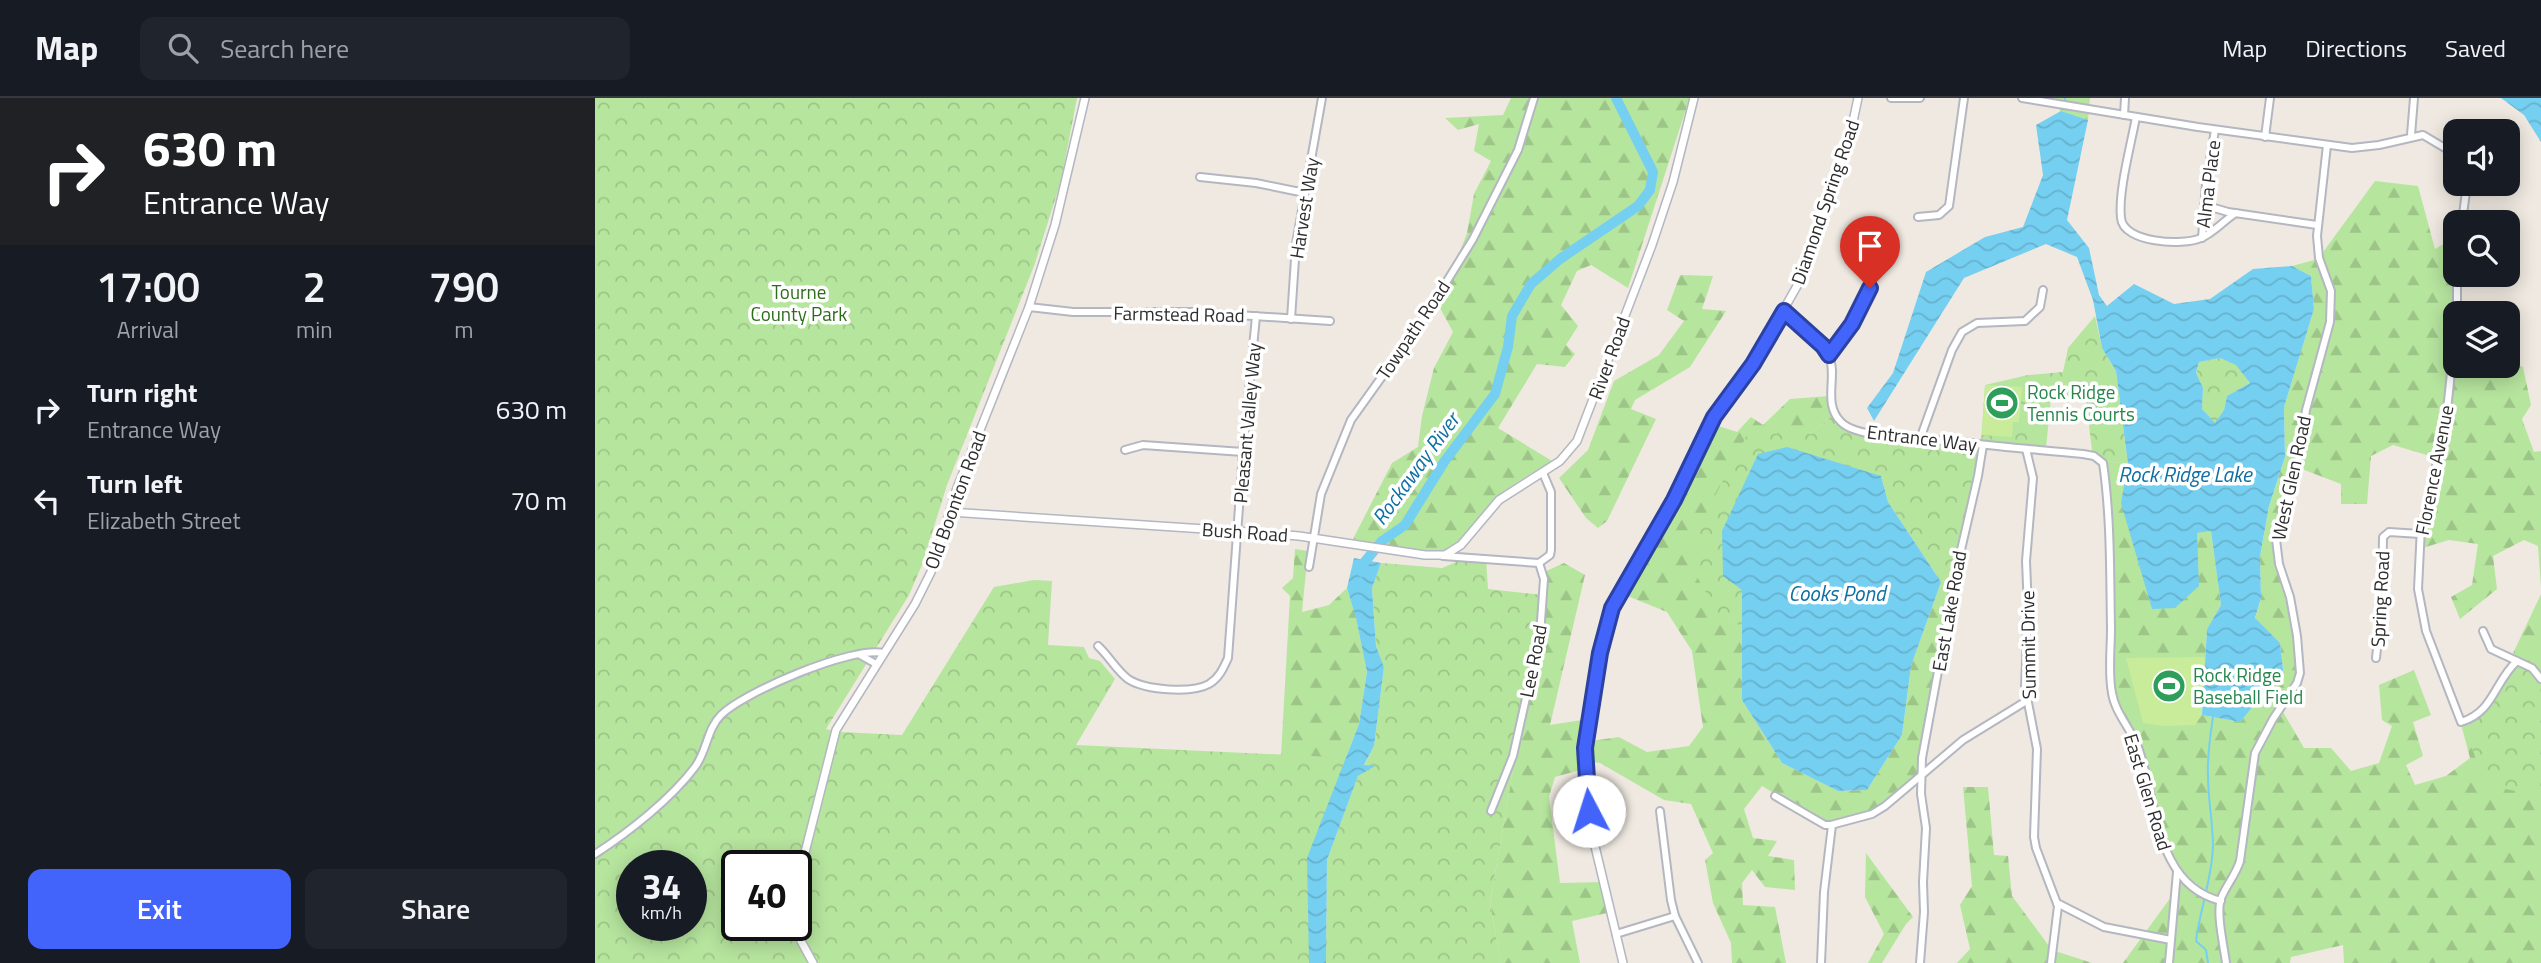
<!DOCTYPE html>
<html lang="en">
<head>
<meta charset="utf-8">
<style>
	body { margin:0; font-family:"Titillium Web",sans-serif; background:#20242c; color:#f1f3f6; height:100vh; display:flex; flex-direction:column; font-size:26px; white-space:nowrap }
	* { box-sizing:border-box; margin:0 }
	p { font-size:23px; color:#9ea1a6 }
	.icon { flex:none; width:38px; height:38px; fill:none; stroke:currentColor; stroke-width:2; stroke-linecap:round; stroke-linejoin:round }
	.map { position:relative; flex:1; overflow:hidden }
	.sheet { display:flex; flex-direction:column; background:#171b24; width:595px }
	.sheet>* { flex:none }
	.banner { background:#202124; color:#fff; overflow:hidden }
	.fabs { position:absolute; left:1848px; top:21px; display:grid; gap:14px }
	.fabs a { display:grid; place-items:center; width:77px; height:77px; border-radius:14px; background:#171b24; box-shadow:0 4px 18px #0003; font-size:35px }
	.speed { position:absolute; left:21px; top:752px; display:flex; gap:14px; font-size:35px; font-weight:700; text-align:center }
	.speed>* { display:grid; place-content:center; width:91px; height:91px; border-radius:50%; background:#171b24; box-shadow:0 4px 18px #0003; line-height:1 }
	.speed small { font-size:18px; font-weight:400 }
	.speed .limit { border:4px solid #111; border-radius:10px; background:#fff; color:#111 }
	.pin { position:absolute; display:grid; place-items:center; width:60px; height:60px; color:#fff; margin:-72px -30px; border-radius:50% 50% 50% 0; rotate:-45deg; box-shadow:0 0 7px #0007 }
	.pin .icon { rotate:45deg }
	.me { position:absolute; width:77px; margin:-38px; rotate:355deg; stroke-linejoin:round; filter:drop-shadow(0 0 5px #0008) }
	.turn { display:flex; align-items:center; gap:24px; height:147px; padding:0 28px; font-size:32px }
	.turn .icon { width:91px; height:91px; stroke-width:2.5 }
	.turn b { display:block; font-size:49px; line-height:60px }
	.eta { display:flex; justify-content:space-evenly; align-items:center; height:119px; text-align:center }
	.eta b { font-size:42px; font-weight:600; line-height:49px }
	.action { display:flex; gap:14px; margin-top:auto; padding:14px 28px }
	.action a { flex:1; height:80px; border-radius:14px; background:#4264fb; color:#fff; font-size:28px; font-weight:600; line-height:80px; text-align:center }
	.action a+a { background:#20242c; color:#f1f3f6 }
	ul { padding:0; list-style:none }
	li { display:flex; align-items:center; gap:21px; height:91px; padding:0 28px }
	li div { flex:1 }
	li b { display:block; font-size:26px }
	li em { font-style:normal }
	header { display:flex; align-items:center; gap:42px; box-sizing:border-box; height:98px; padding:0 35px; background:#171b24; border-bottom:2px solid #363941 }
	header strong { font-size:33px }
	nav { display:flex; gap:38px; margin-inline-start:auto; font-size:24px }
	.search { width:490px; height:63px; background:#20242c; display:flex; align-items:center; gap:18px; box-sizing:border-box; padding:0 24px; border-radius:14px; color:#9ea1a6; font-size:26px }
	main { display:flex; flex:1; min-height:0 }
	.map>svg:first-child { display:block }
	.forest { fill:url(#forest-firs) }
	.park { fill:url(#park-crowns); fill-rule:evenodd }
	.pitch { fill:#c9ec9a }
	.water { fill:url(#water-waves); fill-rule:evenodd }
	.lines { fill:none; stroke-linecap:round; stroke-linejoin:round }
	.stream { stroke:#75cff0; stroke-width:2 }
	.river { stroke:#75cff0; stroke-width:10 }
	.minor-casing { stroke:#b4b7c1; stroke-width:10 }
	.tertiary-casing { stroke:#b4b7c1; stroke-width:10 }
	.minor { stroke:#fff; stroke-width:6 }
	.tertiary { stroke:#fff; stroke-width:7 }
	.route-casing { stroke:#2b41a3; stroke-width:18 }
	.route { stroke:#4264fb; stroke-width:12 }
	.labels { text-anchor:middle; stroke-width:7; stroke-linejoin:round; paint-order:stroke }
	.street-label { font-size:19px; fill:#2e2e2e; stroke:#fff }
	.park-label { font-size:19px; fill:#2c6e1b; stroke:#fff }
	.leisure-label { font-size:19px; fill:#27864d; stroke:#fff; text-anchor:start }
	.water-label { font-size:21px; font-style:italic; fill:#0d6fa3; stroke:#fff }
</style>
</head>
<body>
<header>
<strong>Map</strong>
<div class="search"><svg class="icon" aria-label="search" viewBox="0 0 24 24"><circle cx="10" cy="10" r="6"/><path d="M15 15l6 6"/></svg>Search here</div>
<nav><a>Map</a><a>Directions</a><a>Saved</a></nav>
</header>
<main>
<section class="sheet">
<div class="banner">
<div class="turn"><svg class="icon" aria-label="right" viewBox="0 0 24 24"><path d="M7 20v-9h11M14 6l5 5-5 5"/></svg><div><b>630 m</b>Entrance Way</div></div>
</div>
<div class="eta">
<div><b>17:00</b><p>Arrival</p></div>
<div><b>2</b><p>min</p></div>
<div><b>790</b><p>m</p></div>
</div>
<ul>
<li><svg class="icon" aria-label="right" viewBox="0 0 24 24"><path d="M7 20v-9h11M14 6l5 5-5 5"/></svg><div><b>Turn right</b><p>Entrance Way</p></div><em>630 m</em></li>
<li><svg class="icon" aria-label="left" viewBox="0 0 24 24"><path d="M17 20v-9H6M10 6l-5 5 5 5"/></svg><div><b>Turn left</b><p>Elizabeth Street</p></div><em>70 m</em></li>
</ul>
<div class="action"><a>Exit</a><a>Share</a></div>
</section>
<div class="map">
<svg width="1946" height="865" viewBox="0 0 1946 865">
	<defs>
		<pattern id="forest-firs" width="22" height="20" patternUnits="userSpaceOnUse" patternTransform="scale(1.75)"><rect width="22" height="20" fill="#b6e59e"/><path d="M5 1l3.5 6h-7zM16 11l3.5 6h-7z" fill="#9dc588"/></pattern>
		<pattern id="park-crowns" width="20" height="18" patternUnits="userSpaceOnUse" patternTransform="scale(1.75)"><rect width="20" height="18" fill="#b6e59e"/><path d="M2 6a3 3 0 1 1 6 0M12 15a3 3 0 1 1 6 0" fill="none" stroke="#9dc588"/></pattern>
		<pattern id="water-waves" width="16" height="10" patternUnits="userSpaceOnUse" patternTransform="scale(1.75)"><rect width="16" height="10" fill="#75cff0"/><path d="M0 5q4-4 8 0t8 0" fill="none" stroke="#66b2ce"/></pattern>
	</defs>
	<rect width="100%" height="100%" fill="#efe9e1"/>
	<g class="forest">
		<path d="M 916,0 L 1094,0 L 1094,2 L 1033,190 L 996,167 L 982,173 L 966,207 L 983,228 L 971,247 L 980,256 L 970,269 L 942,266 L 903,330 L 957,363 C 938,375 918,385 902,399 C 885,414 868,450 843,454 C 821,457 781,446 758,441 L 797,365 L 823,349 L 827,318 L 839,270 L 858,234 L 844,208 L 872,135 L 879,96 L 896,63 L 879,53 L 884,26 L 863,32 L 850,20 L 908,17 Z"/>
		<polygon points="1460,0 1495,0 1493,22 1465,13"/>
		<polygon points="1780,83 1823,88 1840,151 1860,139 1860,268 1913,268 1913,262 1928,269 1936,307 1927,321 1939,354 1946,353 1946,489 1943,448 1929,442 1898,458 1902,491 1865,521 1856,499 1877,487 1883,446 1854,442 1824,451 1842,360 1798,347 1776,358 1772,406 1746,406 1746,386 1699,368 1680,449 1705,572 1684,607 1709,650 1736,650 1756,673 1784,665 1797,628 1787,622 1784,587 1819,572 1836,617 1818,624 1828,658 1811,667 1820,687 1851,678 1875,660 1866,626 1897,600 1946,496 1946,572 1943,577 1946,581 1946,865 1749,865 1748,847 1696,859 1695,865 1528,865 1584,788 1561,727 1546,658 1516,597 1508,363 1533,366 1527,405 1602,435 1616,433 1626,507 1612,531 1607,617 1645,624 1665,600 1689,580 1685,545 1660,521 1666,500 1665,458 1674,408 1690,359 1689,309 1719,211 1716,178 1697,168 1723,161"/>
		<polygon points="1085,177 1118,178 1107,211 1131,213 1095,269 1040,302 1036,311 1061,321 1012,423 1003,430 991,420 964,380 993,352 1019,283 1064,257 1089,223 1072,212"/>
		<polygon points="1234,298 1239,316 1216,336 1126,519 1147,528 1147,602 1187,665 1243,693 1272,692 1307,637 1316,568 1346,484 1358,482 1322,681 1280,715 1233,727 1167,688 1149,711 1158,740 1182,743 1173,758 1199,762 1200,792 1170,789 1157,772 1147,785 1148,807 1180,809 1191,865 1137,865 1136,845 1118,805 1110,762 1118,755 1096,706 1069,702 1005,665 989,663 989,671 960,679 954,699 965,785 1009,784 1016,814 977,823 985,865 906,865 895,805 948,497 947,475 969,465 990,477 955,627 993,621 990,644 1024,639 1052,654 1094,648 1108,629 1097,553 1072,514 1025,495 1114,325 1142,334 1156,319 1168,327 1195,301"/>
		<polygon points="700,451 713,453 707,514 734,507 752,490 761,519 772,574 764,626 712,760 641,865 686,657 695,498 687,490 698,480"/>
		<polygon points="1368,689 1393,689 1399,757 1413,758 1417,798 1457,852 1497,865 1362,865 1375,851 1365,807 1377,788"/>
		<polygon points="1271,755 1318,819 1311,826 1287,865 1273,865 1289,836 1270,799"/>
	</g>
	<g class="park">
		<path d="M 0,0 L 482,0 L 466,83 L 439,168 L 352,387 L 327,467 L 314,497 L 231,631 L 245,634 L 307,637 L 399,489 L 439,482 L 457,483 L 453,547 L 489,549 L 494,560 L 505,563 L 520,581 L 481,647 L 758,660 L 732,732 L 721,865 L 0,865 ZM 37,768 L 96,768 L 96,828 L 37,828 ZM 142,768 L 201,768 L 201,828 L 142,828 Z"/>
		<polygon points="1500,218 1507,250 1521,273 1533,366 1508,363 1497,353 1491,302 1456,300 1451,350 1387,345 1358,482 1346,484 1293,404 1286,378 1147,492 1147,528 1126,520 1102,479 1099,438 1153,335 1216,336 1239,316 1261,333 1386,344 1390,287 1433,277 1468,274 1473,250"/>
		<polygon points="1625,260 1641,266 1655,285 1632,298 1629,312 1620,326 1607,311 1608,290 1601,276 1604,264"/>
		<polygon points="873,459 891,461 893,491 948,497 895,805 906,865 731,865 732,762 763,678 778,668 769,668 779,648 789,569 781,548 777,490 786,465 847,470"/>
		<polygon points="1927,563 1946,578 1946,698 1890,687 1869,627 1885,620"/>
	</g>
	<g class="pitch">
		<polygon points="1390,287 1427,289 1424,324 1418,324 1417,339 1387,337"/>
		<polygon points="1610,559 1607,617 1600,627 1568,628 1548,625 1531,560"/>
	</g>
	<g class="water">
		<polygon points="1906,0 1946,0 1946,44 1929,17"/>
		<path d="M 1466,13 L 1493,22 L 1472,122 L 1494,150 L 1504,197 L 1512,208 L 1539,186 L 1579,206 L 1615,201 L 1658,171 L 1697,168 L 1716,178 L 1719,211 L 1689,309 L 1690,359 L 1674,408 L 1665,458 L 1666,500 L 1660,520 L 1685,545 L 1689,580 L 1665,600 L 1645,624 L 1607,617 L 1612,531 L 1626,507 L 1616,433 L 1602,435 L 1604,488 L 1580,510 L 1557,511 L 1526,405 L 1533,366 L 1521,273 L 1507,250 L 1498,202 L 1482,159 L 1451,146 L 1369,180 L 1279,323 L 1272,310 L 1298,275 L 1331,174 L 1390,139 L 1428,129 L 1448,77 L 1441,27 ZM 1625,260 L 1641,267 L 1655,285 L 1632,298 L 1629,312 L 1620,325 L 1607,311 L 1608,290 L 1601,275 L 1604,264 Z"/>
		<polygon points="1192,349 1286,378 1293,404 1346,484 1316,568 1307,637 1272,692 1243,693 1187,665 1147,602 1147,492 1128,478 1127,433 1163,356"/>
		<polygon points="759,460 786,465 777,490 781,548 789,569 779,648 769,667 780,668 763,678 732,762 731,865 714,865 712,760 764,626 772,574 761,520 752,490"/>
	</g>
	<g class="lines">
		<g class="stream">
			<polyline points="1470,0 1470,2"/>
			<path d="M 1613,865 L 1611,852 L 1601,843 C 1605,811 1617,781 1618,748 C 1618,725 1613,702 1613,678 C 1612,658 1615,639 1618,619"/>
		</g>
		<polyline class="river" points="767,474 768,466 787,443 810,427 849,364 900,296 913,249 917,218 936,186 965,161 1043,108 1055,92 1058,74 1021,0"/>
		<defs>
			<g id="minor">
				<polyline points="1296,0 1325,0"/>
				<polyline points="1427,0 1603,29 1757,50 1784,47 1828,37 1860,56"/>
				<polyline points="1529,17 1530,0"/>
				<path d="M 1541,19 C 1536,47 1523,93 1526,120 C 1528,145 1588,148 1606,140 C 1619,135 1629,122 1641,115"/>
				<polyline points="1816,37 1819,0"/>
				<polyline points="1670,39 1675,0"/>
				<polyline points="605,79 661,85 710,95"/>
				<polyline points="1609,107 1633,114 1722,127"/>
				<polyline points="1323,119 1344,117 1354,108 1369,0"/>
				<polyline points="1867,124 1872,86"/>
				<polyline points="1607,140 1611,85 1620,32"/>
				<polyline points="1862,177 1862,215"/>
				<polyline points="434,209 478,214 597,214 735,223"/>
				<path d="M 1189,213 C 1203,225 1227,240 1234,257 C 1243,279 1227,305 1246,324 C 1264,343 1348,341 1376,345 C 1413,350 1450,352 1488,356 L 1499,358 L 1508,365 C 1516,420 1515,476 1516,531 C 1516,552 1513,574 1517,595 C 1520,615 1537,632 1544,652 C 1562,704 1560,787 1626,803"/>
				<polyline points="696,221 701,146 727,0"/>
				<path d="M 1860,237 L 1853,303 L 1837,390 L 1826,429 L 1823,491 L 1831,533 L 1866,624 C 1899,614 1899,584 1922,563"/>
				<polyline points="1234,257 1257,226 1275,190"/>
				<polyline points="1325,341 1357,252 1367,234 1382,225 1430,223 1445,209 1448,192"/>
				<polyline points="1431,351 1438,380 1431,463 1433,511 1430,589 1442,651 1439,739 1441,750 1463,808 1456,865"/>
				<polyline points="530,352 548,347 648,354"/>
				<polyline points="848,458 944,465"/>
				<polyline points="944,465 955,457 956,452 956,394 948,375"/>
				<polyline points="714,469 726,396 756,322 831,217 878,141 923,52 939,0"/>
				<polyline points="1888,533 1896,551 1937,570 1946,581"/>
				<path d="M 503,548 C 514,558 521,572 533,581 C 550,592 596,596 614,586 C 624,580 628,571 633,560 L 648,354 L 661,218"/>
				<polyline points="265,557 281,566"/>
				<polyline points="1781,560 1787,504 1788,439 1794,434 1825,436"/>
				<polyline points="1180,698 1230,727 1236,727 1277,716 1290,708 1368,642 1433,602"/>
				<polyline points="896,713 918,658 935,582 944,551 949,481 944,465"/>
				<polyline points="1065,713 1076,802 1080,818 1103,865"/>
				<path d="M 0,756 C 34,734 76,701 100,669 C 112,653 112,631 126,617 C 149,594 257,548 288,555"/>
				<polyline points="1462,805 1509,829 1576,842"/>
				<polyline points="1021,836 1080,818"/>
				<polyline points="1226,865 1229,794 1237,727"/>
				<polyline points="1325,865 1329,814 1328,784 1331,730 1326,696 1327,660 1363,465 1383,378 1388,347"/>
				<polyline points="1574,865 1582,774"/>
				<path d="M 1631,865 C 1629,848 1620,812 1627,798 C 1633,785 1641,776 1645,763 L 1660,655 L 1678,621 L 1702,585 L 1705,575 L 1702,538 L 1695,499 L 1684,466 L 1681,441 L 1702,370 L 1711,312 L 1735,224 L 1736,193 L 1724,160 L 1722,138 L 1732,47"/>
			</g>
			<g id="tertiary">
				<polyline points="355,414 655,434 704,438 830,457 850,457 866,447 904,402 965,363 982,343 1057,147 1078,84 1099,0"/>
				<polyline points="201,790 241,632 320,506 336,474 362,390 434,209 460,127 490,0"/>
				<polyline points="201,818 206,843 218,865"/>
				<polyline points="1028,865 998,740 991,668 993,626 1011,528 1024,496 1079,402 1112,331 1158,266 1202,188 1256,33 1263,0"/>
			</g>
		</defs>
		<use href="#minor" class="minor-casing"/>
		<use href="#tertiary" class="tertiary-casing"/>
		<use href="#minor" class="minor"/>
		<use href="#tertiary" class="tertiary"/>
	</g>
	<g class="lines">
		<defs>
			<polyline id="route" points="994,713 990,650 1005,555 1017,510 1079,402 1119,319 1158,266 1189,213 1228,248 1234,257 1257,226 1275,190"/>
		</defs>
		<use href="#route" class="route-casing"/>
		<use href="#route" class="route"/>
	</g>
	<defs>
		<symbol id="stadium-disc" viewBox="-11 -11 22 22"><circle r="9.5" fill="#2e9e5b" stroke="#fff"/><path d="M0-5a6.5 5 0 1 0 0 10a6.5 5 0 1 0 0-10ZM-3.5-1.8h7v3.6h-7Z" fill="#fff"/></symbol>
	</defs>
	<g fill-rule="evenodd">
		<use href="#stadium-disc" x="1388" y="286" width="38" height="38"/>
		<use href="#stadium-disc" x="1555" y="569" width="38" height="38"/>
	</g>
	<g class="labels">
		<g class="street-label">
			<text transform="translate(1613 86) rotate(-83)" y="7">Alma Place</text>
			<text transform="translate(1230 104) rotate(-71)" y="7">Diamond Spring Road</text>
			<text transform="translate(709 110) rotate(-81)" y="7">Harvest Way</text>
			<text transform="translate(584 216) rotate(1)" y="7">Farmstead Road</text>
			<text transform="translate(818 232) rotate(-56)" y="7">Towpath Road</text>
			<text transform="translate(1014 260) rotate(-70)" y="7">River Road</text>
			<text transform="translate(652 325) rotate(-85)" y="7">Pleasant Valley Way</text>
			<text transform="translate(1327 340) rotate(7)" y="7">Entrance Way</text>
			<text transform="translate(1839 372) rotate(-79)" y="7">Florence Avenue</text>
			<text transform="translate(1696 380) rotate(-78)" y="7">West Glen Road</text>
			<text transform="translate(360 402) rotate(-70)" y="7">Old Boonton Road</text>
			<text transform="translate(650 434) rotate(4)" y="7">Bush Road</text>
			<text transform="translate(1785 501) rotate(-87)" y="7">Spring Road</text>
			<text transform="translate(1354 513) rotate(-80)" y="7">East Lake Road</text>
			<text transform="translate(1433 547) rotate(-91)" y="7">Summit Drive</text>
			<text transform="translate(938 563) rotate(-79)" y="7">Lee Road</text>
			<text transform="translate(1553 694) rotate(73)" y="7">East Glen Road</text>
		</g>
		<g class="park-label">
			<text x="204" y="201">Tourne<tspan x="204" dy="22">County Park</tspan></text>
		</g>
		<g class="leisure-label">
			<text x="1432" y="301">Rock Ridge<tspan x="1432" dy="22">Tennis Courts</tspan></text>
			<text x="1598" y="584">Rock Ridge<tspan x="1598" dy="22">Baseball Field</tspan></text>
		</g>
		<g class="water-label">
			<text transform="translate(821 371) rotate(-54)" y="7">Rockaway River</text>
			<text x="1590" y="384">Rock Ridge Lake</text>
			<text x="1242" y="503">Cooks Pond</text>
		</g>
	</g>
</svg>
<div class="fabs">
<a><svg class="icon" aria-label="sound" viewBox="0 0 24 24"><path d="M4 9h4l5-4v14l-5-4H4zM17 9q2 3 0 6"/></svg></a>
<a><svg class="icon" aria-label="search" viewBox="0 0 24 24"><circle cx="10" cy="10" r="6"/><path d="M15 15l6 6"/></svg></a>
<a><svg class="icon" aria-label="layers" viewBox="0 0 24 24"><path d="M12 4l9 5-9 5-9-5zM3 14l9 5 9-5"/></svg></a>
</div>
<div class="speed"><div>34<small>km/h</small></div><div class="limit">40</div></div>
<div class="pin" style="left:1275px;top:190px;background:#d93025"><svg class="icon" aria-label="arrive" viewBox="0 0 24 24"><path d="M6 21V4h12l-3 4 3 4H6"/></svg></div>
<svg class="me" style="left:994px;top:713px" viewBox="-20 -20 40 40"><circle r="19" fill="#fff"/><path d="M0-13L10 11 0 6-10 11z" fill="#4264fb"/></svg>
</div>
</main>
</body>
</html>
